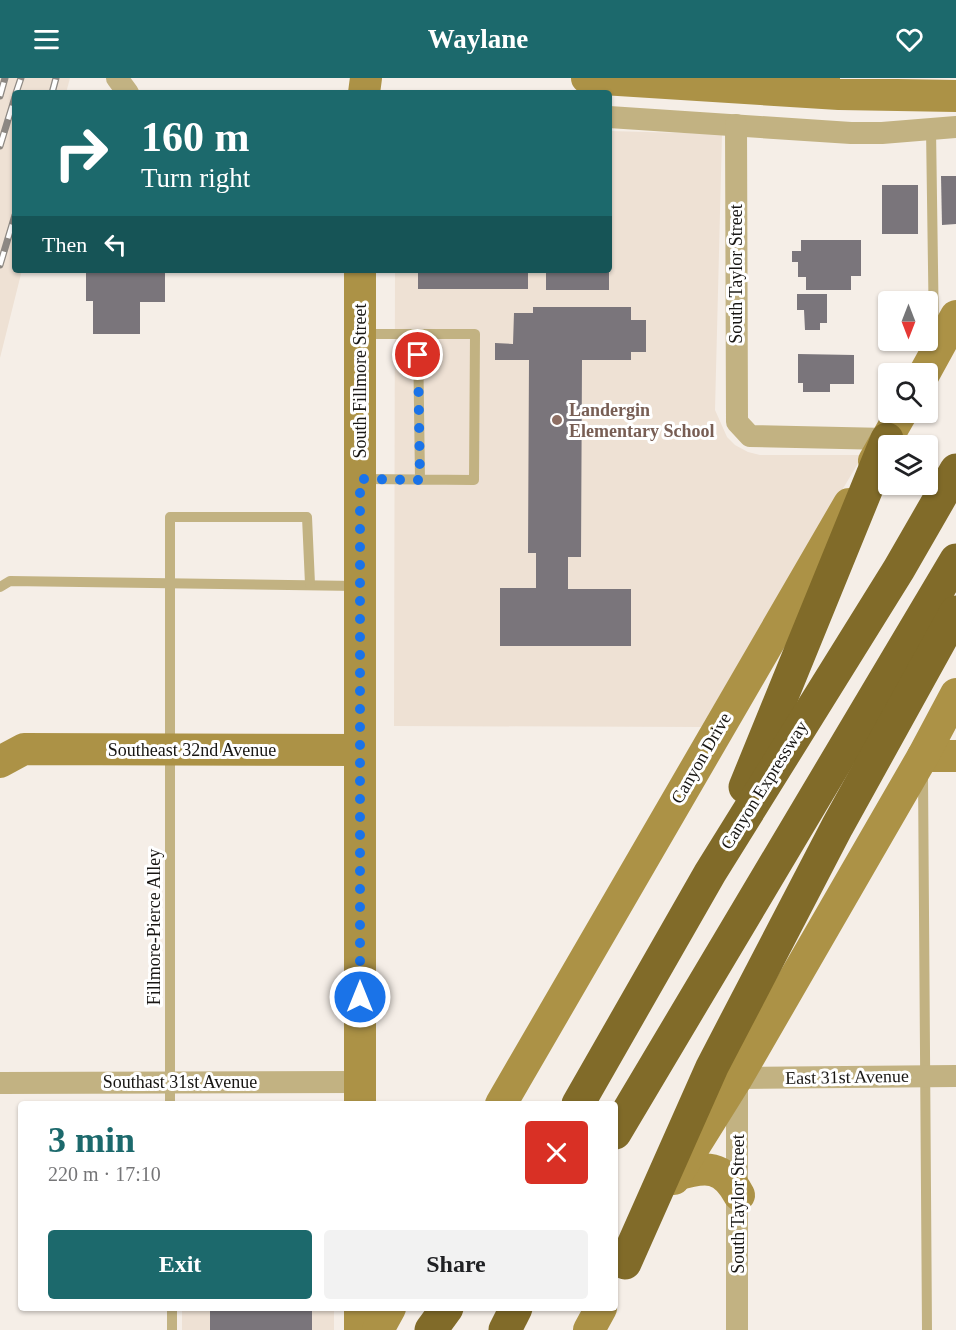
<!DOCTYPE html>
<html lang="en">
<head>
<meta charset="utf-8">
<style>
	body { margin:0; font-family:"Times New Roman",serif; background:#f2f2f2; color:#202124; height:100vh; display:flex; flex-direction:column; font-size:22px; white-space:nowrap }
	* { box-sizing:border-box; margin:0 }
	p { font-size:20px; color:#757577 }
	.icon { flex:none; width:33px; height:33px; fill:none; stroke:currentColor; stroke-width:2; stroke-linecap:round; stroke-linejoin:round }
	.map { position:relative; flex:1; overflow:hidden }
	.side { position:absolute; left:18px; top:1023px; width:600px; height:210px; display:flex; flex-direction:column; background:#fff; border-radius:6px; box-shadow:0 2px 4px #0004 }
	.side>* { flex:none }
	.banner { position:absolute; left:12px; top:12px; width:600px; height:183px; border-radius:6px; box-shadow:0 2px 4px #0004; background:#1c696c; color:#fff; overflow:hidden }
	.needle { width:39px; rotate:180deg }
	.buttons { position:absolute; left:878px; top:213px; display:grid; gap:12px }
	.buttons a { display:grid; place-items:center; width:60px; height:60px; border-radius:6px; background:#fff; box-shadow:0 2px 4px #0004; font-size:30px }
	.pin { position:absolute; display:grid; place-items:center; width:51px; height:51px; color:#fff; margin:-26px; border:3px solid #fff; border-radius:50%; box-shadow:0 2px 6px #0007 }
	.me { position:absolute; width:66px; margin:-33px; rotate:0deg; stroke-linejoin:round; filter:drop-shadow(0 0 4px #0008) }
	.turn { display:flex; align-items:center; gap:21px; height:126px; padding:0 30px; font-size:27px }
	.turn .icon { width:78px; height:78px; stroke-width:2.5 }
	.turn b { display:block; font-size:42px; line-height:51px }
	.then { display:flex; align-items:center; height:57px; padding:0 30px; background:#0003; gap:12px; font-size:22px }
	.round { display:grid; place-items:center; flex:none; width:63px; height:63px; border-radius:6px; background:#f2f2f2 }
	.overview { display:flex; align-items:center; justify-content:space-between; height:102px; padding:0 30px }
	h1 { font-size:36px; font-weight:600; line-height:45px; color:#1c696c }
	.button { display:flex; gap:12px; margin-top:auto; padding:12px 30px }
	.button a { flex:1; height:69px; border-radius:6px; background:#1c696c; color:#fff; font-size:24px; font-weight:600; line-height:69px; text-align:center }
	.button a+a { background:#f2f2f2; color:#202124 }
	header { display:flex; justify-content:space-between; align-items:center; height:78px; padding:0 30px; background:#1c696c; color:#fff; font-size:27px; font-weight:600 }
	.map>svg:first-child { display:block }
	.built { fill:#eee1d4 }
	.building { fill:#7a757b }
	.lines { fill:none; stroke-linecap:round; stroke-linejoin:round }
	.lane { stroke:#c2b282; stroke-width:10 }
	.street { stroke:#c2b282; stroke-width:22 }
	.secondary { stroke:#ac9246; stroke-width:32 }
	.highway { stroke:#816b29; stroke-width:33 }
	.rail-casing { stroke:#8d8883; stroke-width:7 }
	.rail { stroke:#fff; stroke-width:4.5; stroke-dasharray:14; stroke-linecap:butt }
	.route { stroke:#1a73e8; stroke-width:10; stroke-dasharray:0 18 }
	.education-dot { fill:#8d6e63; stroke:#fff; stroke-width:2 }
	.labels { text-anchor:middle; stroke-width:6; stroke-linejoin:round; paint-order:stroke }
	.street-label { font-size:18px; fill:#181613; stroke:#fff }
	.education-label { font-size:18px; font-weight:bold; fill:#785e54; stroke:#fff; text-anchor:start }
</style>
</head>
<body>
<header><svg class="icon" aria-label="menu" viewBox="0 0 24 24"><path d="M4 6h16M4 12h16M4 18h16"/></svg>Waylane<svg class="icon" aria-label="heart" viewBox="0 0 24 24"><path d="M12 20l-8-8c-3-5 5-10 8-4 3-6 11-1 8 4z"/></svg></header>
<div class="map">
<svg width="956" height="1252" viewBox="0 0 956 1252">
	<rect width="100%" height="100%" fill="#f5eee7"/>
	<g class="built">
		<polygon points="0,0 70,0 66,15 15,15 15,192 22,192 0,280"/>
		<polygon points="609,53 722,56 715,332 727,359 735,367 748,374 760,377 863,377 701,649 394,648 395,192 609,192"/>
		<rect x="182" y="1230" width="152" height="22"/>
	</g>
	<g class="building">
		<polygon points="941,98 956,98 956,146 942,147"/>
		<rect x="882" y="107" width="36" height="49"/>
		<polygon points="801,162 861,162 861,198 851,198 851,212 806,212 806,199 798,199 798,184 792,184 792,173 801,173"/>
		<polygon points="86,192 165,192 165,224 140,224 140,256 93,256 93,223 86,223"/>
		<rect x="418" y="192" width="110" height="19"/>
		<rect x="546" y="192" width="63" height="20"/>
		<polygon points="797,216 827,216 827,245 820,245 820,252 805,252 804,232 797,232"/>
		<polygon points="533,229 631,229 631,242 646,242 646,274 631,274 631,282 582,282 581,479 568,479 568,511 631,511 631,568 500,568 500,510 536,510 536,475 528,475 529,282 495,282 495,265 513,266 514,235 533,235"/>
		<polygon points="798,276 854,277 854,306 830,306 830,314 803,314 803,305 798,305"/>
		<rect x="210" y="1230" width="102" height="22"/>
	</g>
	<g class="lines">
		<g class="lane">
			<polyline points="931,51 934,258"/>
			<polyline points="364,256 418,256"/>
			<polyline points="364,401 474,402 475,256 418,256 420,402"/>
			<polyline points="0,509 10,503 357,508"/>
			<polyline points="923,696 927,1252"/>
			<polyline points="170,1026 170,439 307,439 310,506"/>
			<polyline points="172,1230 172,1252"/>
		</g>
		<g class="street">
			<polyline points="117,0 128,15"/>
			<polyline points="609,39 851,55 882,55 956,49"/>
			<polyline points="736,47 737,344 750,358 887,361"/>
			<polyline points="0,1005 360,1004"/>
			<polyline points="737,1252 737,1000 956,998"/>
		</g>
		<g class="secondary">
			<polyline points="587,0 839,16 956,18"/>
			<polyline points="364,15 366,0"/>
			<polyline points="924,296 956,238"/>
			<polyline points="874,383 902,334"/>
			<polyline points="923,678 956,678"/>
			<polyline points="0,684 24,671 360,672"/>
			<polyline points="360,1026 360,192"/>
			<polyline points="501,1026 849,426"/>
			<path d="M 676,1097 C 706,1088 723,1087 739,1117"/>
			<polyline points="674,1101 737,1000 923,678 956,616"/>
			<polyline points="360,1230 360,1252"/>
			<polyline points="378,1252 390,1230"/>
			<polyline points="589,1252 601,1230"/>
		</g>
		<g class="highway">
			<polyline points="745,709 887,361"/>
			<polyline points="578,1026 710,795 899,491 956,392"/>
			<polyline points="615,1055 956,482"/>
			<polyline points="625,1185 712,989 837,749 956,534"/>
			<polyline points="431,1252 447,1230"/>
			<polyline points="505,1252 516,1230"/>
		</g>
		<defs>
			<g id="rail">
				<polyline points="16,15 21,0"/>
				<polyline points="52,15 56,0"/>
				<polyline points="0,18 5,0"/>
				<polyline points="0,68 15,19"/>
				<polyline points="0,187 15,137"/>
			</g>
		</defs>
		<use href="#rail" class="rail-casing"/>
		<use href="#rail" class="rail"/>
	</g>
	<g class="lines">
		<polyline class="route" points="360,919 360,401 420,402 418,277"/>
	</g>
	<circle class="education-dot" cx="557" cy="342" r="6"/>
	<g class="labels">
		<g class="street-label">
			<text transform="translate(736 196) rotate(-90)" y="6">South Taylor Street</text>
			<text transform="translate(360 303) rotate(-90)" y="6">South Fillmore Street</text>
			<text x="192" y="678">Southeast 32nd Avenue</text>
			<text transform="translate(701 680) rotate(-60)" y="6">Canyon Drive</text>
			<text transform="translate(764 707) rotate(-58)" y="6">Canyon Expressway</text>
			<text transform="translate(154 849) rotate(-90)" y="6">Fillmore-Pierce Alley</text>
			<text transform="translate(847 999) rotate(-1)" y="6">East 31st Avenue</text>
			<text x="180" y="1010">Southast 31st Avenue</text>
			<text transform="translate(738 1126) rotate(-90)" y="6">South Taylor Street</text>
		</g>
		<g class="education-label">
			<text x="569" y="338">Landergin<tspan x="569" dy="21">Elementary School</tspan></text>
		</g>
	</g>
</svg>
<div class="buttons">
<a><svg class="needle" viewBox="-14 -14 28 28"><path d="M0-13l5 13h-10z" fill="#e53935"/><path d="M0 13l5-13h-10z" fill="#757577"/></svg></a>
<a><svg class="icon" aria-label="search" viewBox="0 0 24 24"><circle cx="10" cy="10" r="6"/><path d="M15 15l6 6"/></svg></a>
<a><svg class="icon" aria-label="layers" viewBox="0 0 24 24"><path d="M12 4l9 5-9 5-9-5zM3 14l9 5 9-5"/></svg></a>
</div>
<div class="pin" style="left:418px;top:277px;background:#d93025"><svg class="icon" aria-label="arrive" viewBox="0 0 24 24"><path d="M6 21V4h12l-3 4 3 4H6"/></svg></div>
<svg class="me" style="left:360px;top:919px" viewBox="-20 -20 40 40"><circle r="17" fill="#1a73e8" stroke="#fff" stroke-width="3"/><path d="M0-11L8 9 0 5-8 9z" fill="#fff"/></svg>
<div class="banner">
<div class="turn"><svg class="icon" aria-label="right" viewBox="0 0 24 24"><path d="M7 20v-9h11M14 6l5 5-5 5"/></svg><div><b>160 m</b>Turn right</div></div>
<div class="then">Then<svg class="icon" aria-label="left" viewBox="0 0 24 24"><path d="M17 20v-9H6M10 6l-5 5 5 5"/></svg></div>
</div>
<section class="side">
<div class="overview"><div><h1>3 min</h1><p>220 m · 17:10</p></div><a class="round" style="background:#d93025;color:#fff"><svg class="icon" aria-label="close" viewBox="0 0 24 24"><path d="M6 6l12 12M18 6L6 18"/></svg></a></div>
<div class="button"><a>Exit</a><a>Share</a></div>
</section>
</div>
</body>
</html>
